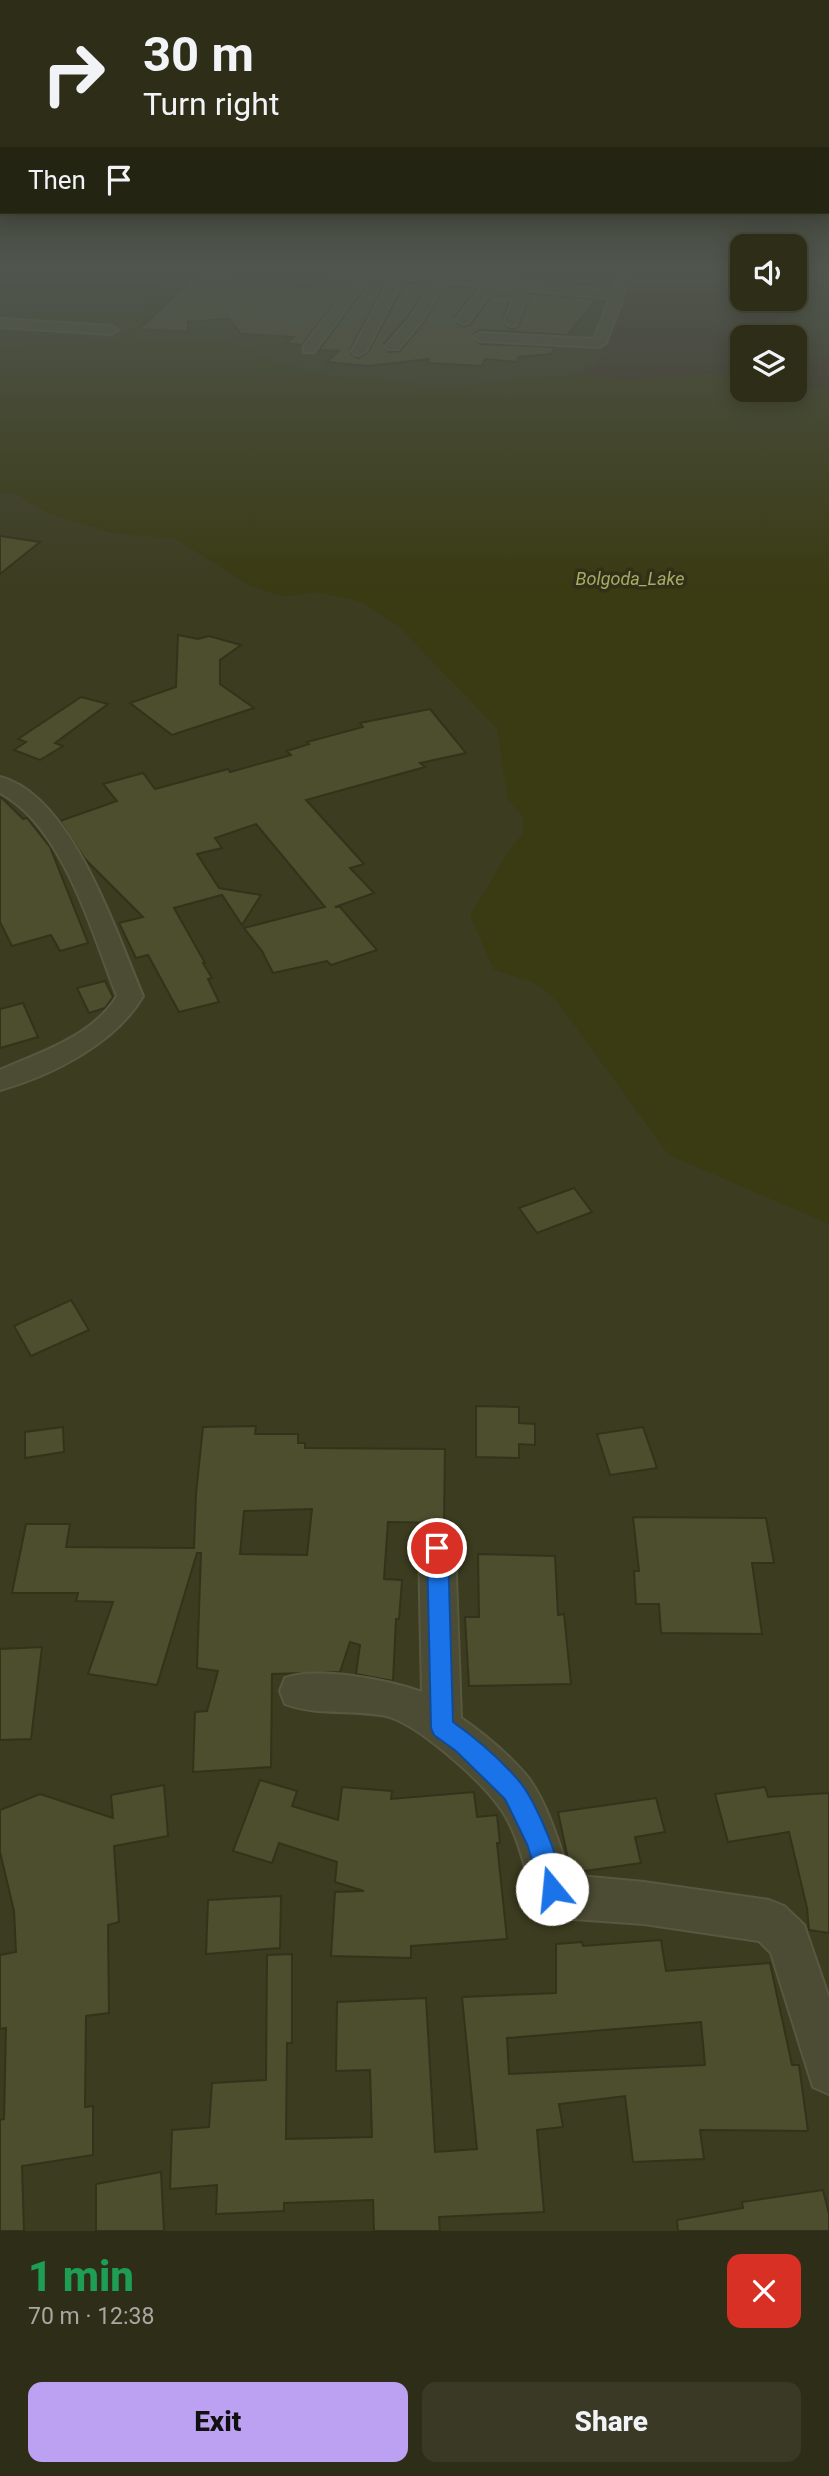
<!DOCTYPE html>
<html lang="en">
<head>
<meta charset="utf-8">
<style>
	body { margin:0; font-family:Roboto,sans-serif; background:#393925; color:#f1f3f6; height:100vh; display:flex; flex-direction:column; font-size:26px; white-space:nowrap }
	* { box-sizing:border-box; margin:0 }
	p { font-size:23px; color:#a7a8a2 }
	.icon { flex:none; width:38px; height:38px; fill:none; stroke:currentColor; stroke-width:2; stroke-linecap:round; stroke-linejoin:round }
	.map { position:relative; height:2231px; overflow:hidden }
	.panel { display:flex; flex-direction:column; background:#2d2d18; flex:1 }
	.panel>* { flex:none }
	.top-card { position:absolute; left:0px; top:0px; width:830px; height:214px; box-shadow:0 4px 18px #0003,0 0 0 2px #484937; background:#2d2d18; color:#f1f3f6; overflow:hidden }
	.controls { position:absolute; left:730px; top:234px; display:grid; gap:14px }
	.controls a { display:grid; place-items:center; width:77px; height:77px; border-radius:14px; background:#2d2d18; box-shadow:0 4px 18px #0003,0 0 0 2px #484937; font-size:35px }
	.pin { position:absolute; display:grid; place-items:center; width:60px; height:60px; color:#fff; margin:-30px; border:4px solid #fff; border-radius:50%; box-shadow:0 2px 7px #0007 }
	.me { position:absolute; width:77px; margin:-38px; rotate:343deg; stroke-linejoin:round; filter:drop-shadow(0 0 5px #0008) }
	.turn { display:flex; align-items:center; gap:24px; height:147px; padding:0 28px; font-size:32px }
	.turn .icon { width:91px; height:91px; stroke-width:2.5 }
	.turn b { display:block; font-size:49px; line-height:60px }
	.then { display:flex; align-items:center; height:66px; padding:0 28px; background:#0003; gap:14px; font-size:26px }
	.round { display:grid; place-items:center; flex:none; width:74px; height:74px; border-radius:14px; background:#393925 }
	.overview { display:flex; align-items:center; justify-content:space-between; height:119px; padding:0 28px }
	h1 { font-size:42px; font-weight:800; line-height:52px; color:#1e9e55 }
	.cta { display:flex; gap:14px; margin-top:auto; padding:14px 28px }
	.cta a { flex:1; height:80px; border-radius:14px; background:#bca0f2; color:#111; font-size:28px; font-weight:800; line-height:80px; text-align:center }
	.cta a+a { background:#393925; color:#f1f3f6 }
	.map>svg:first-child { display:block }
	.green { fill:#3d3122 }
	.water { fill:#3a3a13 }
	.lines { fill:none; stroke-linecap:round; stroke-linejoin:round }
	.canal { fill:#3a3a13; fill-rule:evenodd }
	.building { fill:#4d4e2d; stroke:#33331b; stroke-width:2; fill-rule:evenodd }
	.minor-casing { stroke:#585840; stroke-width:4 }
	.minor { fill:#4c4c34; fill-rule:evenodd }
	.route { fill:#1a73e8; stroke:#114b97; stroke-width:2 }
	.labels { text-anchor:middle; stroke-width:7; stroke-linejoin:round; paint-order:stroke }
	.far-water-label { font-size:18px; font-style:italic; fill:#aaaa65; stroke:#313119 }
</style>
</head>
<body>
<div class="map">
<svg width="829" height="2231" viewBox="0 0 829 2231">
	<rect width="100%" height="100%" fill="#3c3c20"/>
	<g class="green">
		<polygon points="634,272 732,272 725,285 742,288 742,299 799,298 759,338 742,338 742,371 627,380 577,374 599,363"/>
		<polygon points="794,354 829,358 829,389 810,388 795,383"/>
	</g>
	<polygon class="water" points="195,339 223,341 243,346 263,356 318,374 430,386 462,386 577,374 627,380 742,371 742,390 794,390 795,383 810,388 829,389 829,1224 669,1155 556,1000 534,982 494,970 470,915 509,851 523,834 523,816 508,800 497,728 399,627 363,602 318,592 284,596 250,586 176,539 113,533 50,514 14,493 0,494 0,347"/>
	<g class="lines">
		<polygon class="canal" points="172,272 185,272 130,344 120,344 120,338"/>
	</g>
	<g class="building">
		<polygon points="200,273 239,278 237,280 264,281 261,285 316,287 327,273 356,275 302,345 287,343 294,337 241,334 229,319 188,322 188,332 139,329"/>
		<polygon points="371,279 387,280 350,350 352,355 358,358 368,352 405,282 429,284 409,315 384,344 388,352 400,351 423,323 446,286 477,288 454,318 455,322 464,327 470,325 489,299 509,302 502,323 512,329 518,326 529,298 526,293 596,299 568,335 480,330 471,336 480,344 555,347 551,354 519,357 516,362 485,359 482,366 428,363 429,359 368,366 327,362 338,351 319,350"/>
		<polygon points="0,536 40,542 0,574"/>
		<polygon points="178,635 198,639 209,636 241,645 220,660 220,684 254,708 172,735 130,703 176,687"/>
		<polygon points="81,697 108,704 55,743 63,746 40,760 14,750 26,742 18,739"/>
		<polygon points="430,709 466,753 420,763 425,767 306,800 364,864 350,868 374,893 335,907 340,907 377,950 331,965 327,961 273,973 262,951 244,928 325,907 256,824 215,838 222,848 197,854 219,888 261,895 242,925 222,895 174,908 205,963 203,963 212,978 208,979 219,1002 179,1012 148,955 136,958 119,923 143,917 85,859 60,821 117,801 103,784 143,773 155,789 228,769 230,772 291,755 287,751 309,744 307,742 363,727 360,723"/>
		<polygon points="0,796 23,819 27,818 50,847 88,943 60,951 51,935 12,946 0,922"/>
		<polygon points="105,981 113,997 105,1008 89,1013 77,988"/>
		<polygon points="23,1003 38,1037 0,1048 0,1009"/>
		<polygon points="574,1188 592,1212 537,1233 519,1208"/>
		<polygon points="71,1300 89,1330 31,1356 14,1326"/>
		<polygon points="476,1406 519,1407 519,1423 535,1424 535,1445 519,1444 519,1458 476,1457"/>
		<path d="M 256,1426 L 255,1434 L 298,1434 L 298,1443 L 305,1443 L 305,1448 L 445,1449 L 444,1523 L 388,1522 L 384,1579 L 402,1580 L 399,1619 L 396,1619 L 393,1681 L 356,1674 L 360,1645 L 350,1642 L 340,1672 L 272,1674 L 271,1767 L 193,1772 L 195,1712 L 207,1711 L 218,1671 L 197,1668 L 201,1553 L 197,1553 L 157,1685 L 88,1674 L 113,1602 L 76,1601 L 78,1593 L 12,1593 L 26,1524 L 70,1524 L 66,1547 L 194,1548 L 196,1494 L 203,1427 ZM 312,1509 L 307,1555 L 240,1554 L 244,1511 Z"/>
		<polygon points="63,1427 64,1452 25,1458 25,1432"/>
		<polygon points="643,1427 657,1468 610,1475 597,1434"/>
		<polygon points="633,1517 766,1518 774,1563 752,1563 762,1634 661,1633 659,1604 636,1604 634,1571 639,1571"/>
		<polygon points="478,1554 555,1556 558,1615 564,1614 571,1684 469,1686 465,1617 479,1617"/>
		<polygon points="42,1647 31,1739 0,1740 0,1649"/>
		<polygon points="260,1780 297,1791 292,1806 338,1820 342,1787 392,1791 391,1799 474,1792 477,1817 497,1815 500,1843 497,1843 507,1939 411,1946 411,1958 331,1956 335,1892 364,1891 335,1882 337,1862 279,1843 272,1863 233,1851"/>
		<polygon points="164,1785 168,1836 114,1846 119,1922 108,1925 109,2013 86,2016 85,2107 93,2106 93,2155 22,2166 24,2231 0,2231 0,2120 4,2119 6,2028 0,2029 0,1955 16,1952 14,1911 0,1852 0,1810 40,1794 113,1818 111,1795"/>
		<polygon points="765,1787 768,1797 829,1793 829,1933 809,1930 807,1908 789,1832 728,1842 715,1794"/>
		<polygon points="656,1798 665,1832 635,1837 641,1863 571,1873 558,1812"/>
		<polygon points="281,1896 280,1948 206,1954 208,1900"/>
		<path d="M 661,1940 L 666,1971 L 770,1963 L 792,2065 L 799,2065 L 808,2131 L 700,2130 L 704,2159 L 633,2162 L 625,2096 L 559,2104 L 563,2127 L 537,2130 L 544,2212 L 439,2217 L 440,2231 L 374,2231 L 373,2200 L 284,2203 L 284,2211 L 216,2214 L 217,2185 L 170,2189 L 172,2130 L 209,2127 L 212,2083 L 266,2080 L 267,1955 L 292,1954 L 292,2043 L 287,2043 L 286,2139 L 372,2137 L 370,2070 L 336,2071 L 337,2002 L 426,1998 L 435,2152 L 477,2149 L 462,1997 L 556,1993 L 556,1944 L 582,1942 L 583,1946 ZM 701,2022 L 705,2065 L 509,2074 L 507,2038 Z"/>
		<polygon points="161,2172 164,2231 96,2231 96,2184"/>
		<polygon points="823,2190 829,2214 829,2231 678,2231 677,2220 743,2208 742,2202"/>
	</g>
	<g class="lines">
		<defs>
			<g id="minor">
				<polygon points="361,272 442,274 613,291 620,272 632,272 606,343 599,347 480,341 473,337 480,333 594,339 610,298 496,288 491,292 521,293 527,297 516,325 511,326 504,322 513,300 494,299 488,295 468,323 463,324 456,320 482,286 445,283 421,322 398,349 388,349 386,346 411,317 433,282 403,279 366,351 359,355 354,354 352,351 391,278 370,276 314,352 304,352 304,346"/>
				<polygon points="0,319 111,326 118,330 111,334 0,327"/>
				<path d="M 0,777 C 72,795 116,933 143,996 C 116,1043 51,1076 0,1090 L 0,1070 C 41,1052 93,1036 117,996 C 92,933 63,826 0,793 Z"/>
				<path d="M 437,1532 L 450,1537 L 455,1548 L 461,1718 C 484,1734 508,1754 526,1775 C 546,1799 560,1845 569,1875 L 644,1882 L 769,1900 L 784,1906 L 804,1925 L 829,1998 L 829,2094 L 813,2087 L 771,1953 L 759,1941 L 644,1924 L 574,1919 L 537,1904 C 524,1872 520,1833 498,1805 C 479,1779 417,1723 386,1716 C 353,1709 317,1716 285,1704 L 280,1691 L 285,1678 C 317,1666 389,1680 422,1692 L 419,1548 L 424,1537 Z"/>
			</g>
		</defs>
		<use href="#minor" class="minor-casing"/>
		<use href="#minor" class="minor"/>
	</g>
	<linearGradient id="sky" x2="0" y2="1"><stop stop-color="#212112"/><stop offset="0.46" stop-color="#50564e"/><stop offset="1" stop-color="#50564e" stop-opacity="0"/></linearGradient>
	<rect width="829" height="585" fill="url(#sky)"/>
	<path class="route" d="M 437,1539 L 445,1541 L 448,1548 L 453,1722 C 477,1739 500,1759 519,1781 C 535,1798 569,1877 561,1897 L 552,1901 L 544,1897 L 527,1844 L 505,1799 L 456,1751 L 434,1735 L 431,1728 L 427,1548 L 430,1541 Z"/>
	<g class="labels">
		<g class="far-water-label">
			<text x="630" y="585">Bolgoda_Lake</text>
		</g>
	</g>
</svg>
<div class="controls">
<a><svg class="icon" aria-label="sound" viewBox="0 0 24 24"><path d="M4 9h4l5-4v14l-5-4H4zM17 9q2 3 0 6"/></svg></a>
<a><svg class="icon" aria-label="layers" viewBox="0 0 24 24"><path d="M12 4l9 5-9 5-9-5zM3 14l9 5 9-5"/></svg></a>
</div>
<div class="pin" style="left:437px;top:1548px;background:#d93025"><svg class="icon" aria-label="arrive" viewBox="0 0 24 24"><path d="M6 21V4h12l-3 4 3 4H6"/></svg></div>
<svg class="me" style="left:552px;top:1889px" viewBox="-20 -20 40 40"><circle r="19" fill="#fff"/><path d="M0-13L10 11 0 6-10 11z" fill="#1a73e8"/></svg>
<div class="top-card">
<div class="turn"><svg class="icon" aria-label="right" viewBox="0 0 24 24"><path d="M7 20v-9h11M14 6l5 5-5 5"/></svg><div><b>30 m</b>Turn right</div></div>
<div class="then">Then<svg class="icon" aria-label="arrive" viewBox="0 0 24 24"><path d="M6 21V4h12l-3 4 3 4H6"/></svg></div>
</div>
</div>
<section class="panel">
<div class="overview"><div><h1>1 min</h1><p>70 m · 12:38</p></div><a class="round" style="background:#d93025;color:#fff"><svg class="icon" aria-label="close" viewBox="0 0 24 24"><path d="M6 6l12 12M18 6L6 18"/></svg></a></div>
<div class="cta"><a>Exit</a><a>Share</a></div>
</section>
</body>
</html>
